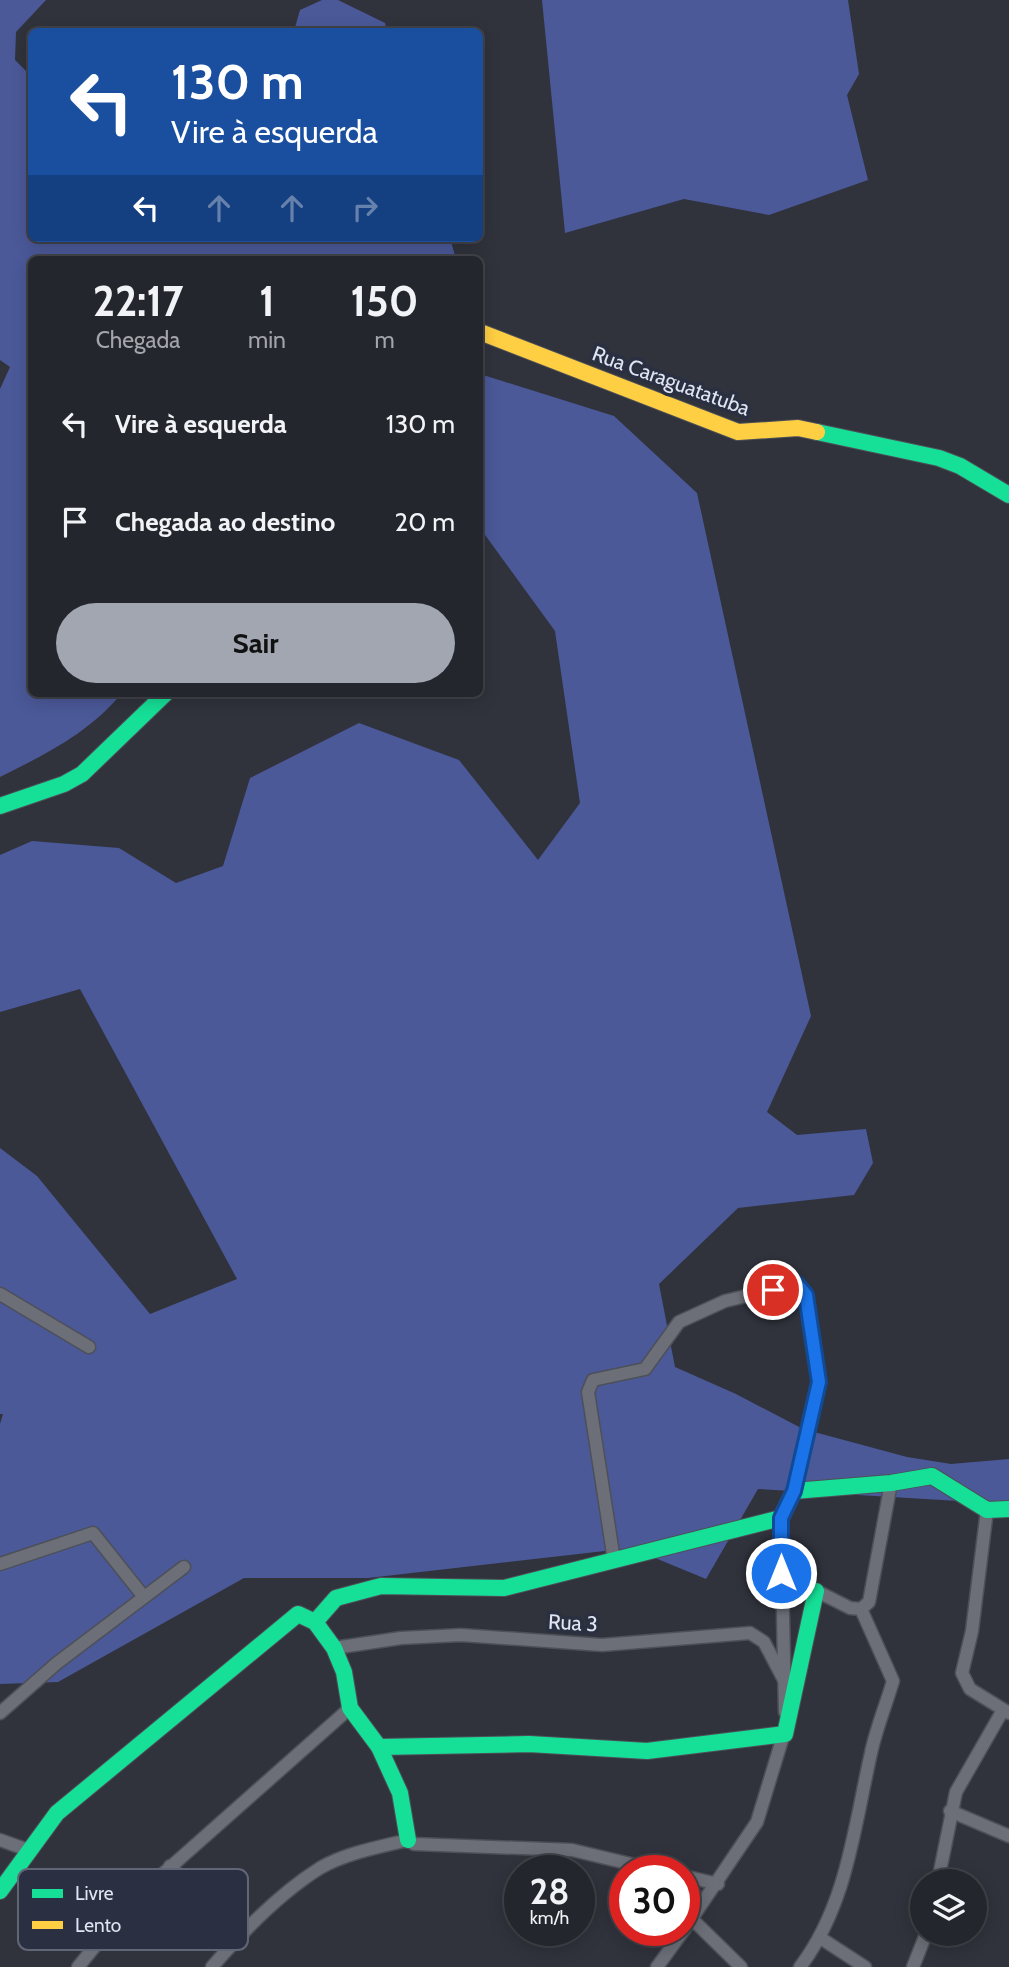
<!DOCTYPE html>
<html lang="pt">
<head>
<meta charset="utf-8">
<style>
	body { margin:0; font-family:Cabin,sans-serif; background:#303239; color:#f1f3f6; height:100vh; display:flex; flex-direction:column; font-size:26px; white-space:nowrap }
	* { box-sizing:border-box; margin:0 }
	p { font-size:23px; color:#a3a5aa }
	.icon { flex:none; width:38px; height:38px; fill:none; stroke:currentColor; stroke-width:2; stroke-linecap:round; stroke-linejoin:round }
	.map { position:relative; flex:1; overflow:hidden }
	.panel { position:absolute; left:28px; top:256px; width:455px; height:441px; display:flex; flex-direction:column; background:#24262d; border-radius:10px; box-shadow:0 4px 18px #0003,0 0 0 2px #414349 }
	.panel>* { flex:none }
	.top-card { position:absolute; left:28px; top:28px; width:455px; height:214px; border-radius:10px; box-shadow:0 4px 18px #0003,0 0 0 2px #414349; background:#1a4fa0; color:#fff; overflow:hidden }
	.tools { position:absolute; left:910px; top:1869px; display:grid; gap:14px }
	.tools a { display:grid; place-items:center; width:77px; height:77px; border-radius:50%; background:#24262d; box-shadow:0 4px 18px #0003,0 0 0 2px #414349; font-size:35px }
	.speed { position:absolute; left:504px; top:1855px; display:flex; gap:14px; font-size:35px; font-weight:700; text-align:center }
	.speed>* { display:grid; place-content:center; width:91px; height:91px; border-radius:50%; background:#24262d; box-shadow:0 4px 18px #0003,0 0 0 2px #414349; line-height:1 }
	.speed small { font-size:18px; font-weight:400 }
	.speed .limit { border:10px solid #d22; background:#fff; color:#111 }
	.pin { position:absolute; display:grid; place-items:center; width:60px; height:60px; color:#fff; margin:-30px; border:4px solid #fff; border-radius:50%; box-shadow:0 2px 7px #0007 }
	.me { position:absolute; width:77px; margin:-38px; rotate:0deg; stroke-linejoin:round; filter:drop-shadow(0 0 5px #0008) }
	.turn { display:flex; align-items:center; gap:24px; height:147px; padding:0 28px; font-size:32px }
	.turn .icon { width:91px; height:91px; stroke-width:2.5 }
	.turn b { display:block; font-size:49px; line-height:60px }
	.lanes { display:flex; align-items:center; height:66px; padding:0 28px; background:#0003; justify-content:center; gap:35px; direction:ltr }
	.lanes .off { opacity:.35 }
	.eta { display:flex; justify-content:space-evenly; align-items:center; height:119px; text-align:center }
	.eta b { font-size:42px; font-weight:700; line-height:49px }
	.cta { display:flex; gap:14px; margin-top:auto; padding:14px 28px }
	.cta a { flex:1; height:80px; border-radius:42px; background:#a2a6b1; color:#111; font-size:28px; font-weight:700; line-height:80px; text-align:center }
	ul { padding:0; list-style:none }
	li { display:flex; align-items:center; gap:21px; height:98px; padding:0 28px }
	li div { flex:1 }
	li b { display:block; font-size:26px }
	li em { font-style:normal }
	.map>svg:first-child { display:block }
	.forest { fill:#4b5999 }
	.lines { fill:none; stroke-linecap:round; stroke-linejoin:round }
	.street-casing { stroke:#4d5058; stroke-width:15 }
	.fast-casing { stroke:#4d5058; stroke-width:18 }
	.slow-casing { stroke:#4d5058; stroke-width:18 }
	.street { stroke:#6c6f78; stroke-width:12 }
	.fast { stroke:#16e098; stroke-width:16 }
	.slow { stroke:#ffcf43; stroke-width:16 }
	.route-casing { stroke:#114b97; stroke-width:18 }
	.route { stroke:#1a73e8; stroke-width:12 }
	.labels { text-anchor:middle; stroke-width:7; stroke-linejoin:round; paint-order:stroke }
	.street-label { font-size:21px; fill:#e0e4f0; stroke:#2a3042 }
	.key { fill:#2a3042; stroke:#616676; stroke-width:2 }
	.key-label { font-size:19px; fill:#e0e4f0 }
</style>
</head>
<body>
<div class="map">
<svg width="1009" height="1967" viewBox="0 0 1009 1967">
	<rect width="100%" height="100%" fill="#30333c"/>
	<g class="forest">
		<path d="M 0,0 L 46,0 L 16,32 L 15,60 L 31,76 L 32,238 L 450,238 L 456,259 L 32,259 L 32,693 L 122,693 C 89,733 46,754 0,777 L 0,389 L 10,367 L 0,360 Z"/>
		<polygon points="322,0 338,0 385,23 387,31 294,31 300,10"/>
		<polygon points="542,0 848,0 859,74 847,95 868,180 769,215 684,199 565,233"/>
		<polygon points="480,374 614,416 697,493 811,1016 767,1112 797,1135 866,1129 873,1163 854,1195 738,1208 659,1284 675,1367 736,1394 803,1429 907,1457 951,1464 1009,1459 1009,1504 758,1489 706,1579 631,1548 368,1578 244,1578 58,1682 0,1684 0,1424 3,1414 0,1414 0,1148 37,1176 150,1314 237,1279 80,989 0,1012 0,855 32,841 119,848 176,883 223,866 250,778 359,723 459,760 538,860 580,803 555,631 480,528"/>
	</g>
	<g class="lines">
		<defs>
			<g id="street">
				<polyline points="0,1294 89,1347"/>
				<polyline points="987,1510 972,1631 962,1673 970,1689 1009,1713"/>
				<polyline points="781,1518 785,1712"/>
				<polyline points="614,1560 588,1392 593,1380 645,1369 679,1322 725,1301 797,1284 806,1295 819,1382 794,1491"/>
				<polyline points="0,1564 93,1533 144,1597"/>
				<polyline points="781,1573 850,1608 861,1609"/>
				<polyline points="861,1609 869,1602 891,1483"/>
				<polyline points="334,1648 401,1638 461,1635 602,1645 750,1633 764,1642 784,1680"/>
				<polyline points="0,1713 57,1663 184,1567"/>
				<polyline points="950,1811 1009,1836"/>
				<polyline points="0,1840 28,1850"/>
				<polyline points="170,1866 239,1935"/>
				<polyline points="684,1876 718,1884"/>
				<polyline points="938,1881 956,1792 1003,1710"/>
				<polyline points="692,1919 741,1967"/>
				<polyline points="684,1930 757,1822 785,1730"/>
				<polyline points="822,1939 865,1967"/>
				<polyline points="78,1967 131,1902 350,1708"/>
				<path d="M 212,1967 C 243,1931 280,1893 320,1868 C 346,1853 379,1847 408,1840 L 414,1844 L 572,1850 L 660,1871"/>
				<polyline points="657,1967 684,1930"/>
				<path d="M 800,1967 C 847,1905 854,1828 871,1753 C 876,1729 886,1705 893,1681 L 861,1609"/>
				<polyline points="913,1967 926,1934"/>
			</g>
			<g id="fast">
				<polyline points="817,432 939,458 960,466 1009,495"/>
				<polyline points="0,806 64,784 82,774 166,693"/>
				<polyline points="315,1622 336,1598 381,1586 504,1588 781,1518 794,1491 891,1483 932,1476 987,1510 1009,1509"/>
				<polyline points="379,1747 529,1744 647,1751 785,1734 816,1591"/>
				<polyline points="0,1891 57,1813 298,1614 315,1622 334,1648 344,1672 350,1708 379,1747 400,1793 408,1840"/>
			</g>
			<polyline id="slow" points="480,332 738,432 798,428 817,432"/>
		</defs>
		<use href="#street" class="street-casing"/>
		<use href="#fast" class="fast-casing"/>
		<use href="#slow" class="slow-casing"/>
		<use href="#street" class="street"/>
		<use href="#fast" class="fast"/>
		<use href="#slow" class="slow"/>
	</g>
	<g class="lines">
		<defs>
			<polyline id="route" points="773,1290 797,1284 806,1295 819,1382 794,1491 781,1518 781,1573"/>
		</defs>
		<use href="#route" class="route-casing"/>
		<use href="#route" class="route"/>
	</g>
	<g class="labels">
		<g class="street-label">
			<text transform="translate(671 381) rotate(20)" y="7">Rua Caraguatatuba</text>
			<text transform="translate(573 1623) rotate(3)" y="7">Rua 3</text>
		</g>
	</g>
	<rect x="18" y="1869" width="230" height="81" rx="10" class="key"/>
	<rect x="32" y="1889" width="31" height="9" fill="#16e098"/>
	<rect x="32" y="1921" width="31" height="8" fill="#ffcf43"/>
	<g class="key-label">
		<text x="75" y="1900">Livre</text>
		<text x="75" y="1932">Lento</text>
	</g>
</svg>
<div class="tools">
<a><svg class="icon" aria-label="layers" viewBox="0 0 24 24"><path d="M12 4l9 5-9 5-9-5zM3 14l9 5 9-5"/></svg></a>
</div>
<div class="speed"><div>28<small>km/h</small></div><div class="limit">30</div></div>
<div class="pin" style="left:773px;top:1290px;background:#d93025"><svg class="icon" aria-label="arrive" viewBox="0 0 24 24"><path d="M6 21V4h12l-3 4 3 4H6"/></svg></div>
<svg class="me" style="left:781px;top:1573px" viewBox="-20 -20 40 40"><circle r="17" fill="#1a73e8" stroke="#fff" stroke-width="3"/><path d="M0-11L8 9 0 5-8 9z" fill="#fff"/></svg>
<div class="top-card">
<div class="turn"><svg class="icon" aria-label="left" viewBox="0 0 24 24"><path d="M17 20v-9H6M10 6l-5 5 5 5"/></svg><div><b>130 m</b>Vire à esquerda</div></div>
<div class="lanes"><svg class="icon" aria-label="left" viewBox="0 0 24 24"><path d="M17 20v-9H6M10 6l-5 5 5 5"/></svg><svg class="icon off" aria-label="ahead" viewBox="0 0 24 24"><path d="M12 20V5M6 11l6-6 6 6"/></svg><svg class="icon off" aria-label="ahead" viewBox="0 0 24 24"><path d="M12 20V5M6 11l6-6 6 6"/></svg><svg class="icon off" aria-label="right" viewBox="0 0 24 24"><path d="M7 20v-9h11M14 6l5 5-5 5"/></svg></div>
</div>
<section class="panel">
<div class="eta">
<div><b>22:17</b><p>Chegada</p></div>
<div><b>1</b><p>min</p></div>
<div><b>150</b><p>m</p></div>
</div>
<ul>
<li><svg class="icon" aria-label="left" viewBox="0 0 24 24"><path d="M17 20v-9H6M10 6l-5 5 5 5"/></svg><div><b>Vire à esquerda</b></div><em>130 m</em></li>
<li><svg class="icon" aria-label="arrive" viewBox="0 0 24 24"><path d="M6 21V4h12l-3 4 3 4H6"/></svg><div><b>Chegada ao destino</b></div><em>20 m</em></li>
</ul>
<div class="cta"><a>Sair</a></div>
</section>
</div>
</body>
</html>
